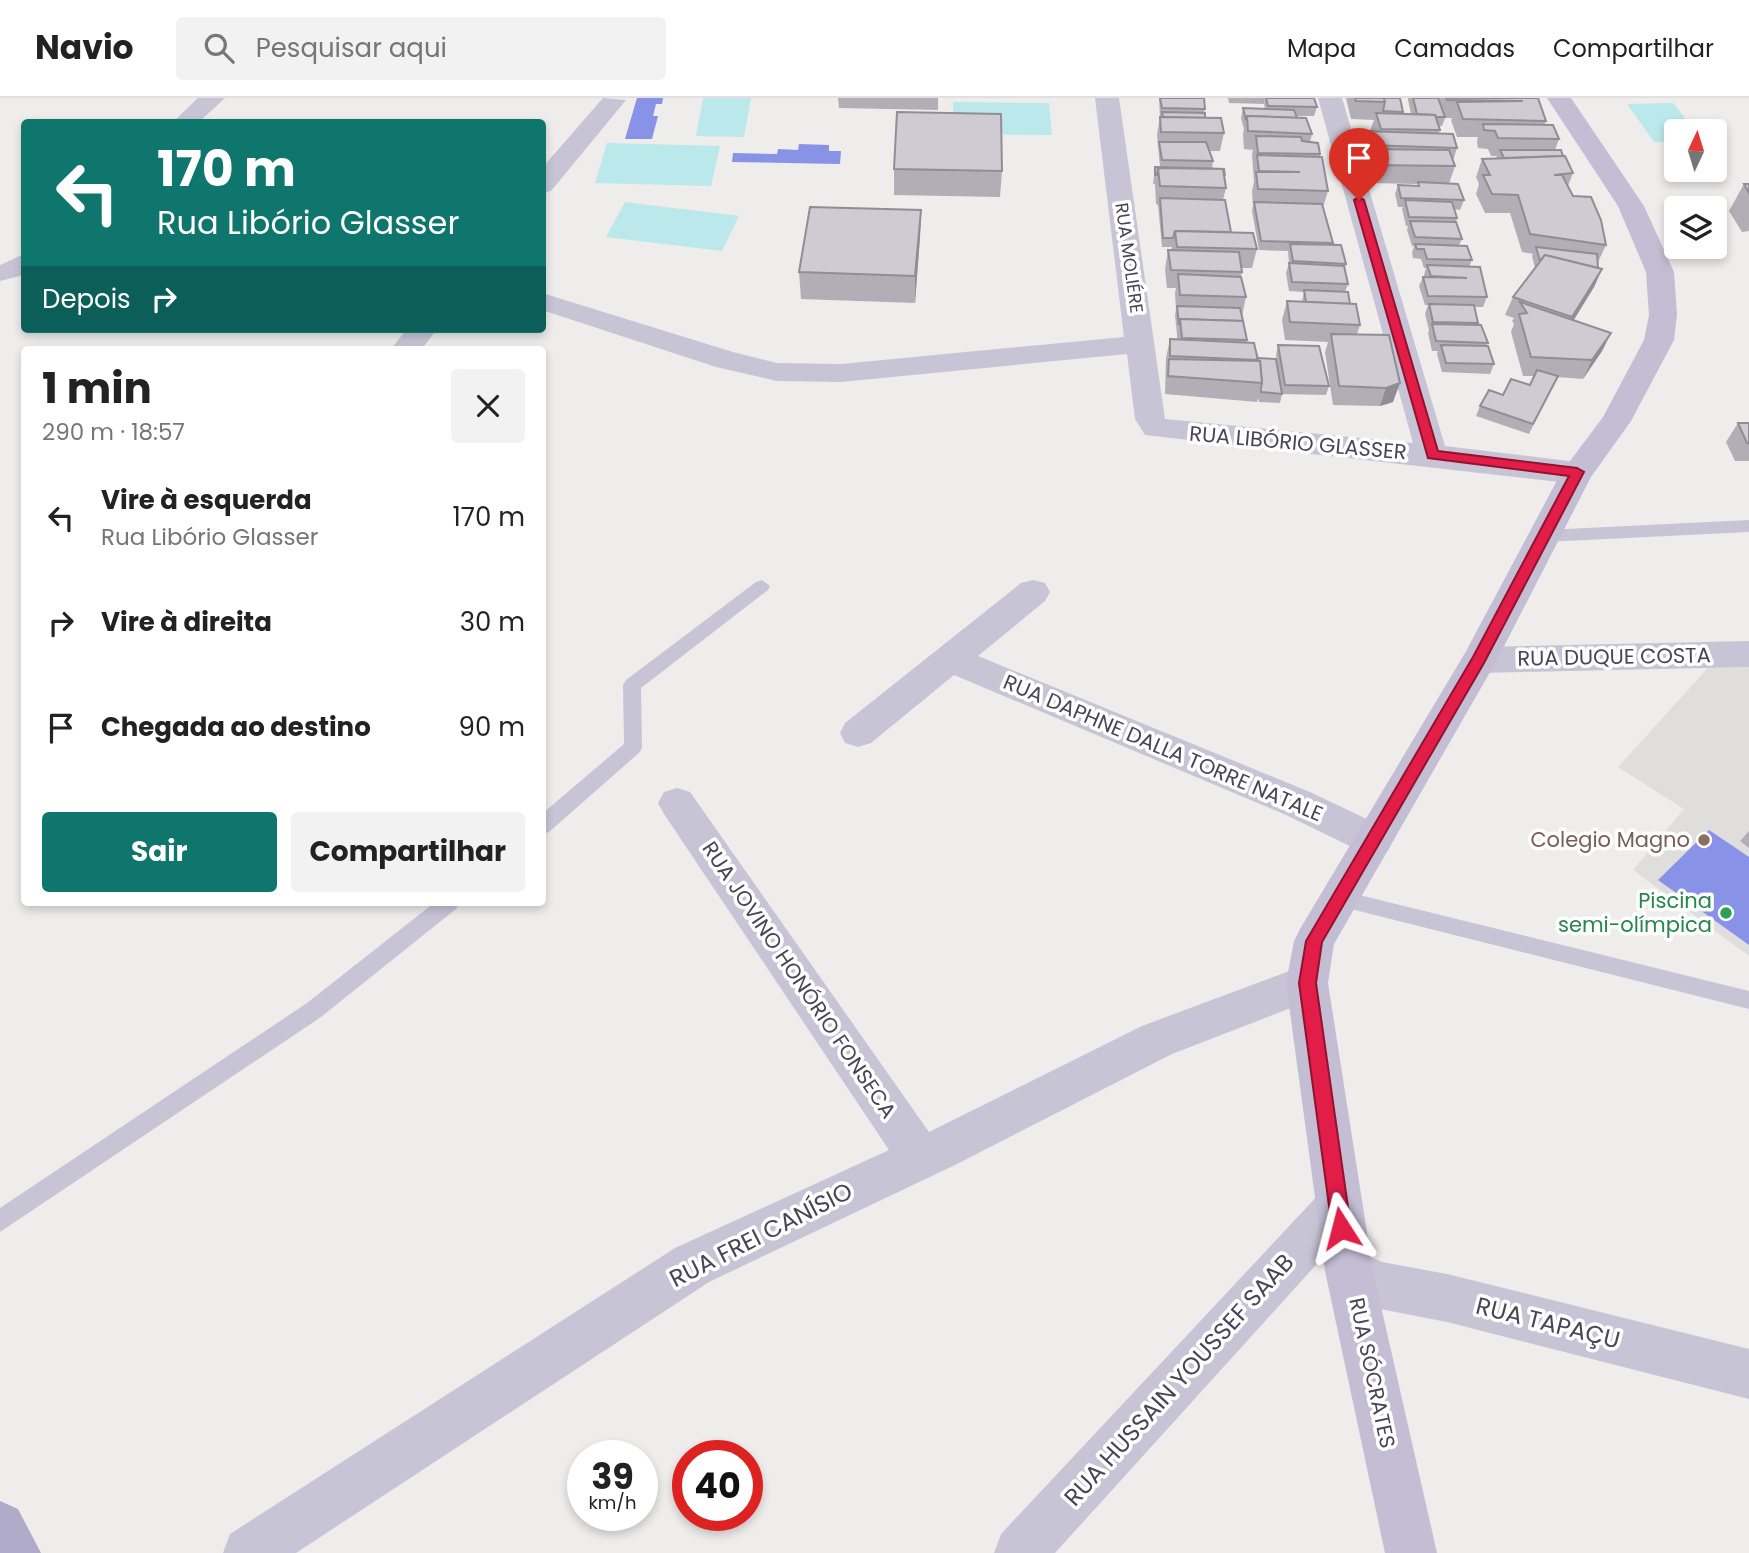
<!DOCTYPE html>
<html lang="pt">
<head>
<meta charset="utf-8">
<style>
	body { margin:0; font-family:Poppins,sans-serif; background:#f2f2f2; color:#222; height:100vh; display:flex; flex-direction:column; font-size:26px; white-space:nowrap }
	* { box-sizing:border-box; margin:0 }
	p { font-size:23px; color:#767676 }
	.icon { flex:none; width:38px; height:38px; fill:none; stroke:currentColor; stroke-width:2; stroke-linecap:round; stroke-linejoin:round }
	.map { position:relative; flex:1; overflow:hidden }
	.panel { position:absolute; left:21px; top:248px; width:525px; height:560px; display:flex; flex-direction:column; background:#fff; border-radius:7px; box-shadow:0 4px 10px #0003 }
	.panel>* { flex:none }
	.banner { position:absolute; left:21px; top:21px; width:525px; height:214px; border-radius:7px; box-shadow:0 4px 10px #0003; background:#0f766e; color:#fff; overflow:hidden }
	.needle { width:46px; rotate:4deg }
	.tools { position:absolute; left:1664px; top:21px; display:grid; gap:14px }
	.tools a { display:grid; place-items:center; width:63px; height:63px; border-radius:7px; background:#fff; box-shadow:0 4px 10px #0003; font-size:35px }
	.speed { position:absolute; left:567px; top:1342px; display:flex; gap:14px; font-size:35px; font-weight:700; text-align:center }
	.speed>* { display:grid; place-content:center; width:91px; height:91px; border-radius:50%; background:#fff; box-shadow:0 4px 10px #0003; line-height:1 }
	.speed small { font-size:18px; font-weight:400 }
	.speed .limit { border:10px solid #d22; background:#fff; color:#111 }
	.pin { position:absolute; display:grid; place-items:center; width:60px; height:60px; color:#fff; margin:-72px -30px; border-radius:50% 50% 50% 0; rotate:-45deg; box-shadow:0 0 7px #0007 }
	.pin .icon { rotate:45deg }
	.me { position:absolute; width:77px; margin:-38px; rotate:351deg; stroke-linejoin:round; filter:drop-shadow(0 0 5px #0008) }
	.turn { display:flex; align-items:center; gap:24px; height:147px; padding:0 21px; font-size:32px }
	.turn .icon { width:91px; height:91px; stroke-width:2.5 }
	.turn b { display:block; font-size:49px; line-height:60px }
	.then { display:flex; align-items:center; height:66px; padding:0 21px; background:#0003; gap:14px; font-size:26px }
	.round { display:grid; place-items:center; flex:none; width:74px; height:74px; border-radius:7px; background:#f2f2f2 }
	.overview { display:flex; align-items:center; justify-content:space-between; height:119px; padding:0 21px }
	h1 { font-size:42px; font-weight:700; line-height:52px }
	.cta { display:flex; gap:14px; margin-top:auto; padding:14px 21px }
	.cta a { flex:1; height:80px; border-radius:7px; background:#0f766e; color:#fff; font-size:28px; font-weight:700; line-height:80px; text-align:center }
	.cta a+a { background:#f2f2f2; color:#222 }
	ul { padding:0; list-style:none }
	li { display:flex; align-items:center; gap:21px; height:105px; padding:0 21px }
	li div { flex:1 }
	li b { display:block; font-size:26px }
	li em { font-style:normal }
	header { display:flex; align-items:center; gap:42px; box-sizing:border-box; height:98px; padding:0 35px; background:#fff; border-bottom:2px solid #e0e0e0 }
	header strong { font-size:33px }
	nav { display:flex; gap:38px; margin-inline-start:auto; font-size:24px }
	.search { width:490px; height:63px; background:#f2f2f2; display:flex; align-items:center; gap:18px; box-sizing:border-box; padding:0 24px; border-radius:7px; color:#767676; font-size:26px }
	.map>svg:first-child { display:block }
	.education { fill:#dfdedd }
	.green { fill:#bae8eb }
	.water { fill:#8892e7 }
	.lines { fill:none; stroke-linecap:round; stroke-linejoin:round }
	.lane { fill:#c7c5d5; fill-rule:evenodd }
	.street { fill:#c7c5d5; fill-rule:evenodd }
	.secondary { fill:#c3bed4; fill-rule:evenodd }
	.primary { fill:#b1abca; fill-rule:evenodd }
	.wall { fill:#b1afb5 }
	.shaded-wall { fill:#908e94 }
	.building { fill:#cecbd3; stroke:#908e94; stroke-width:2 }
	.route { fill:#e11d48; stroke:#92132f; stroke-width:2 }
	.education-dot { fill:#8d6e63; stroke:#fff; stroke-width:2.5 }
	.leisure-dot { fill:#2e9e5b; stroke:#fff; stroke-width:2.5 }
	.labels { text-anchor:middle; stroke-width:7; stroke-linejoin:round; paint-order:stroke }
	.far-street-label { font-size:18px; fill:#484558; stroke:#fff }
	.street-label { font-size:21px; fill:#484558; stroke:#fff }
	.education-label { font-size:21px; fill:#785e54; stroke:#fff; text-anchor:end }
	.leisure-label { font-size:21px; fill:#27864d; stroke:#fff; text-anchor:end }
	.near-street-label { font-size:24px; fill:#484558; stroke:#fff }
</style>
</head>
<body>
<header>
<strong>Navio</strong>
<div class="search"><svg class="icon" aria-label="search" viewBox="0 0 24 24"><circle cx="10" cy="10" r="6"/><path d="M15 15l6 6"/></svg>Pesquisar aqui</div>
<nav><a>Mapa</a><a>Camadas</a><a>Compartilhar</a></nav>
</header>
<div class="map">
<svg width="1749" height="1455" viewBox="0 0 1749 1455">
	<rect width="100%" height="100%" fill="#eeedeb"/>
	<polygon class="education" points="1749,569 1749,858 1633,772 1684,711 1618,669 1708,570"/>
	<g class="green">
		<polygon points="703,0 751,0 744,39 696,38"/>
		<polygon points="953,4 1049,5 1052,37 954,36"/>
		<polygon points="1673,5 1695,33 1676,33 1676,44 1654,44 1627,6"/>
		<polygon points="607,45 720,48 711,88 595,85"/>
		<polygon points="625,104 739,118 722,153 606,139"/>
	</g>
	<g class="water">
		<polygon points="637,0 663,0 662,6 656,6 653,18 658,18 652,41 625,41"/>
		<polygon points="799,46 829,47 829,53 841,53 840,66 732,64 733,55 777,56 778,51 798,52"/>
		<polygon points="1709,732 1749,759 1749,847 1658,782"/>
	</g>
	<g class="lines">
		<g class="lane">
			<polygon points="1749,422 1749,434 1545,444 1537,438 1545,432"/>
			<polygon points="762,482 770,488 768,492 641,590 642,649 640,654 549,734 542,736 542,716 624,646 623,587 626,582 756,484"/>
			<polygon points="1339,792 1749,893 1749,911 1339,808 1332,806 1329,800 1332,794"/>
			<polygon points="434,805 459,805 456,811 321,919 0,1134 0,1110 307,905"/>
		</g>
		<g class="street">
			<polygon points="198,0 225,0 199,24 173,24"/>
			<polygon points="603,0 626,2 551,93 542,95 542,70"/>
			<polygon points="1095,0 1119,0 1165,321 1413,345 1318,0 1342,0 1445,348 1577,364 1588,367 1593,375 1588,383 1577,386 1145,337 1135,321 1127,256 841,284 777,283 716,269 542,212 542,195 733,254 777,265 841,266 1124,239"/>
			<polygon points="24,156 24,177 0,183 0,167"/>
			<polygon points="407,231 437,231 421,252 390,252"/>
			<polygon points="1033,482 1045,485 1050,494 1045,503 978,558 1310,694 1388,731 1393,742 1388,753 1374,758 1360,753 1284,716 954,577 871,645 858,649 845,645 840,635 845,625 1021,485"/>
			<polygon points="1749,543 1749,569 1479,575 1467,571 1461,562 1467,553 1479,549"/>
			<polygon points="677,690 690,694 929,1034 1142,928 1292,872 1307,867 1322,872 1328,885 1322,898 1172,956 955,1067 709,1184 296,1455 223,1455 230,1436 675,1150 889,1052 664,716 658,705 664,694"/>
			<polygon points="1338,1087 1354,1093 1361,1109 1354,1125 1055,1455 994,1455 1001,1436 1322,1093"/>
			<polygon points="1349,1149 1382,1164 1447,1176 1749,1251 1749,1301 1447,1224 1380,1211 1332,1190 1325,1173 1332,1156"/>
		</g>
		<polygon class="secondary" points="1547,0 1571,0 1644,108 1674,174 1677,217 1674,242 1631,323 1591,379 1497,562 1334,846 1328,885 1373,1173 1437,1455 1385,1455 1325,1173 1286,885 1294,843 1300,831 1465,555 1561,375 1603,319 1644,242 1649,217 1646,174 1618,108"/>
		<polygon class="primary" points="0,1403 18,1411 41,1455 0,1455"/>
	</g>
	<g class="wall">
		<polygon points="838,0 938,0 938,12 839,10"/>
		<polygon points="1159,0 1204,0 1205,11 1204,15 1205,20 1224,35 1220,53 1209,53 1213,63 1212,71 1225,78 1226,90 1223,102 1231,134 1257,151 1252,170 1241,170 1242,174 1241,179 1246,199 1242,218 1247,242 1246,245 1282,295 1276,257 1278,247 1329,288 1326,297 1282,296 1280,305 1259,304 1258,300 1257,304 1165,296 1166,260 1170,241 1177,242 1177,236 1175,217 1176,212 1175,195 1176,190 1167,190 1165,171 1168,152 1171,152 1172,149 1162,149 1158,107 1156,106 1155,86 1153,86 1155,69 1160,69 1157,37 1160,19"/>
		<polygon points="1228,0 1265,0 1264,6 1229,5"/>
		<polygon points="1265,0 1314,0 1317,9 1314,18 1296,18 1297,20 1312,36 1310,44 1320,56 1320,59 1328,93 1323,109 1333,145 1332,147 1346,166 1345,171 1348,186 1345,194 1360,227 1357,236 1393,304 1380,308 1333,307 1325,254 1328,244 1285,242 1282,222 1287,203 1302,204 1304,194 1289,193 1286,175 1289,165 1288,153 1259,152 1252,113 1253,107 1252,93 1254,84 1252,56 1253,52 1244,51 1243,36 1244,31 1241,20 1243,10 1265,11 1264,6"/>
		<polygon points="1346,0 1400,0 1403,14 1403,16 1411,16 1408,2 1408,0 1538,0 1546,23 1544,27 1559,41 1555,52 1573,75 1568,88 1573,98 1606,147 1598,164 1598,170 1602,171 1594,189 1573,222 1611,235 1602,253 1583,281 1557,279 1529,336 1476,318 1480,308 1503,297 1530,287 1534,278 1523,278 1511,234 1514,226 1512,223 1514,220 1505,217 1513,199 1535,170 1532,158 1533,156 1522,154 1510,115 1485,115 1476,96 1479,86 1476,79 1482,61 1496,60 1497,58 1491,58 1488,51 1478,50 1477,44 1478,39 1457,39 1451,22 1452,20 1445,20 1442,28 1439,28 1440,32 1439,35 1457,50 1453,63 1455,68 1449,86 1464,102 1460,112 1454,111 1457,120 1456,124 1462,141 1459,147 1472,162 1469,169 1487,199 1483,209 1474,209 1478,225 1478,227 1488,245 1486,248 1494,266 1490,276 1442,274 1437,256 1438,253 1432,253 1428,235 1429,232 1425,216 1428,207 1425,207 1419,188 1423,179 1425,179 1424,177 1426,170 1424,170 1421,161 1413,160 1412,155 1414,148 1412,148 1407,132 1408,128 1406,128 1402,111 1403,109 1398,109 1395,96 1398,87 1417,88 1418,86 1368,85 1364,69 1365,65 1362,65 1359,51 1364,33 1370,33 1374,22 1351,21"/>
		<polygon points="894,71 1002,73 1000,99 894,97"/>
		<polygon points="1744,86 1749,86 1749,133 1742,134 1729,113"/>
		<polygon points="921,112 920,139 915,205 801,201 799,174"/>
		<polygon points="1738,325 1749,325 1749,363 1735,363 1726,344"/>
		<polygon points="1749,733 1749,750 1740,743"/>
	</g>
	<g class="shaded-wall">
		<polygon points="921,112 920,139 915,205 915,178"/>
		<polygon points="1602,171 1594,189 1564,238 1572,219"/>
		<polygon points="1611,235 1602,253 1583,281 1592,262"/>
		<polygon points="1400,285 1393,304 1380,308 1386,290"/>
	</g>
	<g class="building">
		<polygon points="1160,0 1204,0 1205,11 1162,10"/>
		<polygon points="1266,0 1314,0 1317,9 1268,8"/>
		<polygon points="1355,0 1384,0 1385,4 1356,3"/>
		<polygon points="1384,0 1400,0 1403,14 1383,13 1385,4"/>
		<polygon points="1413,0 1438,0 1445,19 1436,19 1435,17 1417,16"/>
		<polygon points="1446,0 1538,0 1546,23 1463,21 1457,4 1523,3 1447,2"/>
		<polygon points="1243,10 1294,12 1297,20 1247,18 1246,22"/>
		<polygon points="897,14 1001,16 1002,73 894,71"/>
		<polygon points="1162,14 1205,15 1205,20 1163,19"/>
		<polygon points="1376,15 1435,17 1440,32 1381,31"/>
		<polygon points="1247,18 1306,20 1312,36 1248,33"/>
		<polygon points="1160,19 1221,20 1224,35 1161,34"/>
		<polygon points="1483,26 1553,27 1559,41 1498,40 1495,33 1484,32"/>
		<polygon points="1364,33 1453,36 1457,50 1367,47"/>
		<polygon points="1256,38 1301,39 1302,43 1318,45 1320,56 1258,55"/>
		<polygon points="1159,44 1206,44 1213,63 1162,62"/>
		<polygon points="1369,51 1449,52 1455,68 1373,67"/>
		<polygon points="1500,52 1561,52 1563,58 1504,60"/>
		<polygon points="1257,57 1322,59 1328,93 1258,91 1256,74 1300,74 1259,73"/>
		<polygon points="1565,58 1573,75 1554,77 1562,77 1573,98 1591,99 1601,122 1606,147 1530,136 1518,97 1492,96 1483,77 1490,77 1482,61"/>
		<polygon points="1155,69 1224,71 1225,78 1223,71 1158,70 1157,77 1155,77"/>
		<polygon points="1158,70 1223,71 1226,90 1160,88"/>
		<polygon points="1418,84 1458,86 1464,102 1401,100 1398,87 1419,88"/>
		<polygon points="1744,86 1749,86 1749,95"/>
		<polygon points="1160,100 1225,102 1231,134 1175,133 1173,140 1163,140"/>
		<polygon points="1405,102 1452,104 1457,120 1409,119"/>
		<polygon points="1254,104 1322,106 1333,145 1261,143"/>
		<polygon points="810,109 921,112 915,178 799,174"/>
		<polygon points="1410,123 1456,124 1462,141 1415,139"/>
		<polygon points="1175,133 1253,135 1257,151 1177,149"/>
		<polygon points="1290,146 1341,147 1346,166 1293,163"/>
		<polygon points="1415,146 1467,148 1472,162 1427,161 1424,151 1417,151"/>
		<polygon points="1536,149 1597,156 1598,170 1545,157 1540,163"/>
		<polygon points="1168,152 1239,154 1242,174 1171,172"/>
		<polygon points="1545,157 1602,171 1572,219 1513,199"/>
		<polygon points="1289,165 1344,168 1348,186 1292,184"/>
		<polygon points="1427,167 1480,169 1487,199 1428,198 1423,179 1467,180 1431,178"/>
		<polygon points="1178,176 1241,179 1246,199 1180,197"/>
		<polygon points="1304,192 1348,194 1350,206 1306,204"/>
		<polygon points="1287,203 1356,206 1360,227 1290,224"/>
		<polygon points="1520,204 1611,235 1592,262 1531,259 1519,216 1527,215"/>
		<polygon points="1429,206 1474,207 1478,225 1433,224"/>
		<polygon points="1177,208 1240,210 1243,223 1180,221 1179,227"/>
		<polygon points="1180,221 1243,223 1247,242 1182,240"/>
		<polygon points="1432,226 1481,227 1488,245 1436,243"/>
		<polygon points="1331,236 1389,237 1400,285 1386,290 1339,288"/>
		<polygon points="1170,241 1254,245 1258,262 1170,258"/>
		<polygon points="1278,247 1319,248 1329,288 1285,287"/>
		<polygon points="1441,247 1488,248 1494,266 1446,265"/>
		<polygon points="1257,260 1276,261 1282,296 1261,294 1261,290 1262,285 1260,263 1258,263"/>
		<polygon points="1169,261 1260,263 1262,285 1168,278"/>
		<polygon points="1537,272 1558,278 1533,326 1480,308 1489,292 1503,297 1511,281 1530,287"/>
		<polygon points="1738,325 1749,325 1749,345 1747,345"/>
	</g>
	<polygon class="route" points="1359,99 1364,102 1438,353 1577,370 1584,374 1484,565 1322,844 1316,885 1351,1130 1348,1137 1341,1140 1335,1137 1332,1130 1299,885 1306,843 1473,559 1569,378 1428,360 1354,102"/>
	<circle class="education-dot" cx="1704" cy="742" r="7"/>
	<circle class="leisure-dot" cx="1726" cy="815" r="7"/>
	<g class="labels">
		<g class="far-street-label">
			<text transform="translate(1129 160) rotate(82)" y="6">RUA MOLIÉRE</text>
		</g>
		<g class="street-label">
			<text transform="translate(1298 345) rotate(5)" y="7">RUA LIBÓRIO GLASSER</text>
			<text transform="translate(1614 559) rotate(-1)" y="7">RUA DUQUE COSTA</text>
			<text transform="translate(1163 650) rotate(23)" y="7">RUA DAPHNE DALLA TORRE NATALE</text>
			<text transform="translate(799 882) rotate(56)" y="7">RUA JOVINO HONÓRIO FONSECA</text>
			<text transform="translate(1372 1275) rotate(78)" y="7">RUA SÓCRATES</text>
		</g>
		<g class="education-label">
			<text x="1690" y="749">Colegio Magno</text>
		</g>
		<g class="leisure-label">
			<text x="1712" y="810">Piscina<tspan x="1712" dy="24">semi-olímpica</tspan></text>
		</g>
		<g class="near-street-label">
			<text transform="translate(761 1137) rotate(-27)" y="8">RUA FREI CANÍSIO</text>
			<text transform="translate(1548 1225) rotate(14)" y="8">RUA TAPAÇU</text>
			<text transform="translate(1179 1282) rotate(-48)" y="8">RUA HUSSAIN YOUSSEF SAAB</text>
		</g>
	</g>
</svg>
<div class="tools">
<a><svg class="needle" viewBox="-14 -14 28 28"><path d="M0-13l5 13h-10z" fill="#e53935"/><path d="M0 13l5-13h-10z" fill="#767676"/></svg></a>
<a><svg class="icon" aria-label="layers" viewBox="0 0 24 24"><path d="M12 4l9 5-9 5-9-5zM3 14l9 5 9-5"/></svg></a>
</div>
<div class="speed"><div>39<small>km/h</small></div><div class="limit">40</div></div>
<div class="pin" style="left:1359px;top:102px;background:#d93025"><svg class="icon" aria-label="arrive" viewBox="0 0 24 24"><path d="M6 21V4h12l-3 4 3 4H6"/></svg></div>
<svg class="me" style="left:1341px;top:1130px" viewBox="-20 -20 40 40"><path d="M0-17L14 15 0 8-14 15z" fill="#e11d48" stroke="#fff" stroke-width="4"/></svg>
<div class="banner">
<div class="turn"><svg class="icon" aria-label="left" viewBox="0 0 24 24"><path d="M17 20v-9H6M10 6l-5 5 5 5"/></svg><div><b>170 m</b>Rua Libório Glasser</div></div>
<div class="then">Depois<svg class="icon" aria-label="right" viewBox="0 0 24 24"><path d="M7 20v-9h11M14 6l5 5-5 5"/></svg></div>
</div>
<section class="panel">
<div class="overview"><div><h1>1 min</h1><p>290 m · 18:57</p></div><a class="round"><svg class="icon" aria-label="close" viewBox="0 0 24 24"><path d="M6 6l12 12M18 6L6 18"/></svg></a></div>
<ul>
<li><svg class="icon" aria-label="left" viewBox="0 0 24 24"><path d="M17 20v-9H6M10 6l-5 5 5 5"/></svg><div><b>Vire à esquerda</b><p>Rua Libório Glasser</p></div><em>170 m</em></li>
<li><svg class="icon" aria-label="right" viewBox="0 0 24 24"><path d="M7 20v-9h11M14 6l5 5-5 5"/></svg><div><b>Vire à direita</b></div><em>30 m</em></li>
<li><svg class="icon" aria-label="arrive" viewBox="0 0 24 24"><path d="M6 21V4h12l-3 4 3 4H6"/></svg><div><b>Chegada ao destino</b></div><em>90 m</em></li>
</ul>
<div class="cta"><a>Sair</a><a>Compartilhar</a></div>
</section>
</div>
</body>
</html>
